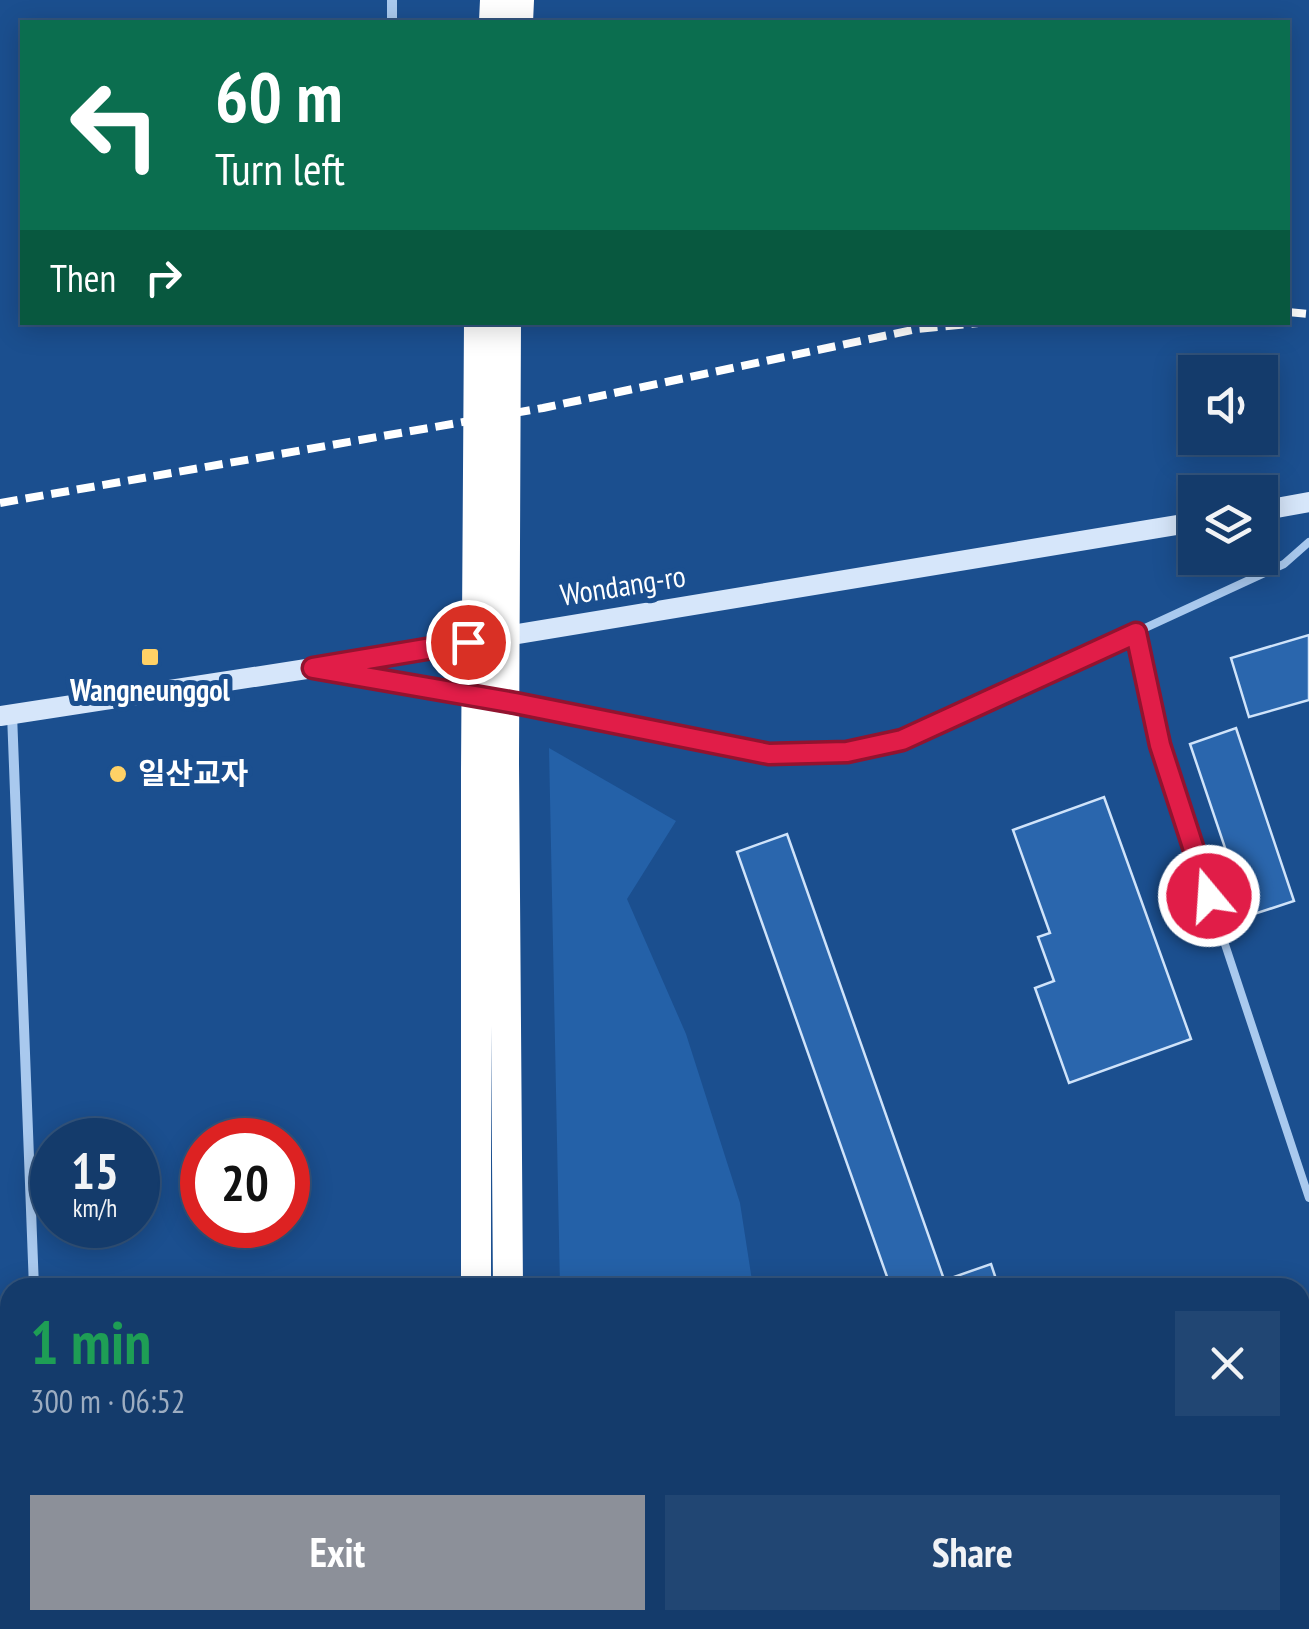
<!DOCTYPE html>
<html lang="en">
<head>
<meta charset="utf-8">
<style>
	body { margin:0; font-family:"PT Sans Narrow","Noto Sans KR",sans-serif; background:#214673; color:#f1f3f6; height:100vh; display:flex; flex-direction:column; font-size:38px; white-space:nowrap }
	* { box-sizing:border-box; margin:0 }
	p { font-size:32px; color:#9dadc1 }
	.icon { flex:none; width:55px; height:55px; fill:none; stroke:currentColor; stroke-width:2; stroke-linecap:round; stroke-linejoin:round }
	.map { position:relative; flex:1; overflow:hidden }
	.drawer { position:absolute; left:0px; top:1278px; width:1310px; height:352px; display:flex; flex-direction:column; background:#143b6b; border-radius:30px 30px 0 0; box-shadow:0 5px 25px #0003,0 0 0 2px #33557e }
	.drawer>* { flex:none }
	.hud { position:absolute; left:20px; top:20px; width:1270px; height:305px; border-radius:0px; box-shadow:0 5px 25px #0003,0 0 0 2px #33557e; background:#0b6e4f; color:#fff; overflow:hidden }
	.controls { position:absolute; left:1178px; top:355px; display:grid; gap:20px }
	.controls a { display:grid; place-items:center; width:100px; height:100px; border-radius:0px; background:#143b6b; box-shadow:0 5px 25px #0003,0 0 0 2px #33557e; font-size:50px }
	.speed { position:absolute; left:30px; top:1118px; display:flex; gap:20px; font-size:50px; font-weight:700; text-align:center }
	.speed>* { display:grid; place-content:center; width:130px; height:130px; border-radius:50%; background:#143b6b; box-shadow:0 5px 25px #0003,0 0 0 2px #33557e; line-height:1 }
	.speed small { font-size:25px; font-weight:400 }
	.speed .limit { border:15px solid #d22; background:#fff; color:#111 }
	.pin { position:absolute; display:grid; place-items:center; width:85px; height:85px; color:#fff; margin:-42px; border:5px solid #fff; border-radius:50%; box-shadow:0 2px 10px #0007 }
	.me { position:absolute; width:110px; margin:-55px; rotate:342deg; stroke-linejoin:round; filter:drop-shadow(0 0 8px #0008) }
	.turn { display:flex; align-items:center; gap:35px; height:210px; padding:0 30px; font-size:45px }
	.turn .icon { width:130px; height:130px; stroke-width:2.5 }
	.turn b { display:block; font-size:70px; line-height:85px }
	.then { display:flex; align-items:center; height:95px; padding:0 30px; background:#0003; gap:20px; font-size:38px }
	.round { display:grid; place-items:center; flex:none; width:105px; height:105px; border-radius:0px; background:#214673 }
	.headline { display:flex; align-items:center; justify-content:space-between; height:170px; padding:0 30px }
	h1 { font-size:60px; font-weight:800; line-height:75px; color:#1e9e55 }
	.cta { display:flex; gap:20px; margin-top:auto; padding:20px 30px }
	.cta a { flex:1; height:115px; border-radius:0px; background:#8c9099; color:#fff; font-size:40px; font-weight:800; line-height:115px; text-align:center }
	.cta a+a { background:#214673; color:#f1f3f6 }
	.map>svg:first-child { display:block }
	.green { fill:#2461a8 }
	.building { fill:#2a66ad; stroke:#cfe3fa; stroke-width:2.5 }
	.lines { fill:none; stroke-linecap:round; stroke-linejoin:round }
	.lane { stroke:#a9c9ee; stroke-width:8 }
	.street { stroke:#a9c9ee; stroke-width:10 }
	.secondary { stroke:#d6e6fa; stroke-width:20 }
	.highway { stroke:#fff; stroke-width:30 }
	.rail { stroke:#fff; stroke-width:8; stroke-dasharray:18 8; stroke-linecap:butt }
	.highway-bridge { stroke:#fff; stroke-width:30 }
	.route-casing { stroke:#92132f; stroke-width:25 }
	.route { stroke:#e11d48; stroke-width:18 }
	.poi-dot { fill:#ffd166; stroke:#1b4f8f; stroke-width:4 }
	.labels { text-anchor:middle; stroke-width:10; stroke-linejoin:round; paint-order:stroke }
	.street-label { font-size:30px; fill:#fff; stroke:#1b4f8f }
	.poi-label { font-size:30px; font-weight:bold; fill:#fff; stroke:#1b4f8f }
</style>
</head>
<body>
<div class="map">
<svg width="1309" height="1629" viewBox="0 0 1309 1629">
	<rect width="100%" height="100%" fill="#1b4f8f"/>
	<g class="green">
		<polygon points="549,748 676,821 627,899 686,1034 740,1203 753,1287 560,1287"/>
		<polygon points="1309,1412 1309,1629 1237,1629 1234,1620 1300,1620 1300,1415"/>
		<polygon points="566,1620 799,1620 801,1629 566,1629"/>
	</g>
	<g class="building">
		<polygon points="1309,635 1309,700 1249,717 1231,658"/>
		<polygon points="1236,728 1294,901 1248,916 1190,744"/>
		<polygon points="1104,797 1191,1039 1069,1083 1035,988 1054,981 1038,937 1050,933 1013,830"/>
		<polygon points="787,834 947,1288 891,1288 737,852"/>
		<polygon points="991,1264 999,1288 954,1288 951,1278"/>
		<polygon points="1025,1620 1122,1620 1125,1629 1028,1629"/>
	</g>
	<g class="lines">
		<g class="lane">
			<polyline points="1136,633 1159,745 1309,1198"/>
			<polyline points="335,671 469,695"/>
			<polyline points="512,702 769,754 847,752 902,740 1284,564 1309,542"/>
			<polyline points="0,1364 10,1363"/>
			<polyline points="1300,1385 1309,1382"/>
			<polyline points="1169,1620 1172,1629"/>
		</g>
		<g class="street">
			<polyline points="392,0 392,22"/>
			<polyline points="12,714 34,1288"/>
			<polyline points="52,1620 52,1629"/>
		</g>
		<g class="secondary">
			<polyline points="1260,511 1309,502"/>
			<polyline points="0,716 313,668 1195,522"/>
		</g>
		<g class="highway">
			<polyline points="494,22 495,0"/>
			<polyline points="518,22 519,0"/>
			<polyline points="504,763 508,1288"/>
			<polyline points="476,771 476,1288"/>
			<polyline points="476,1620 476,1629"/>
			<polyline points="510,1620 510,1629"/>
		</g>
		<g class="rail">
			<polyline points="1288,312 1309,314"/>
			<polyline points="0,503 543,408 917,329 988,322"/>
		</g>
		<g class="highway-bridge">
			<polyline points="504,763 506,322"/>
			<polyline points="476,771 479,322"/>
		</g>
	</g>
	<g class="lines">
		<defs>
			<polyline id="route" points="468,642 313,668 515,703 769,754 847,752 902,740 1136,633 1160,745 1209,896"/>
		</defs>
		<use href="#route" class="route-casing"/>
		<use href="#route" class="route"/>
	</g>
	<g class="poi-dot">
		<rect x="140" y="647" width="20" height="20" rx="5"/>
		<circle cx="118" cy="774" r="10"/>
	</g>
	<g class="labels">
		<g class="street-label">
			<text transform="translate(623 586) rotate(-9)" y="10">Wondang-ro</text>
		</g>
		<g class="poi-label">
			<text x="150" y="701">Wangneunggol</text>
			<text x="138" y="784" text-anchor="start">일산교자</text>
		</g>
	</g>
</svg>
<div class="controls">
<a><svg class="icon" aria-label="sound" viewBox="0 0 24 24"><path d="M4 9h4l5-4v14l-5-4H4zM17 9q2 3 0 6"/></svg></a>
<a><svg class="icon" aria-label="layers" viewBox="0 0 24 24"><path d="M12 4l9 5-9 5-9-5zM3 14l9 5 9-5"/></svg></a>
</div>
<div class="speed"><div>15<small>km/h</small></div><div class="limit">20</div></div>
<div class="pin" style="left:468px;top:642px;background:#d93025"><svg class="icon" aria-label="arrive" viewBox="0 0 24 24"><path d="M6 21V4h12l-3 4 3 4H6"/></svg></div>
<svg class="me" style="left:1209px;top:896px" viewBox="-20 -20 40 40"><circle r="17" fill="#e11d48" stroke="#fff" stroke-width="3"/><path d="M0-11L8 9 0 5-8 9z" fill="#fff"/></svg>
<div class="hud">
<div class="turn"><svg class="icon" aria-label="left" viewBox="0 0 24 24"><path d="M17 20v-9H6M10 6l-5 5 5 5"/></svg><div><b>60 m</b>Turn left</div></div>
<div class="then">Then<svg class="icon" aria-label="right" viewBox="0 0 24 24"><path d="M7 20v-9h11M14 6l5 5-5 5"/></svg></div>
</div>
<section class="drawer">
<div class="headline"><div><h1>1 min</h1><p>300 m · 06:52</p></div><a class="round"><svg class="icon" aria-label="close" viewBox="0 0 24 24"><path d="M6 6l12 12M18 6L6 18"/></svg></a></div>
<div class="cta"><a>Exit</a><a>Share</a></div>
</section>
</div>
</body>
</html>
